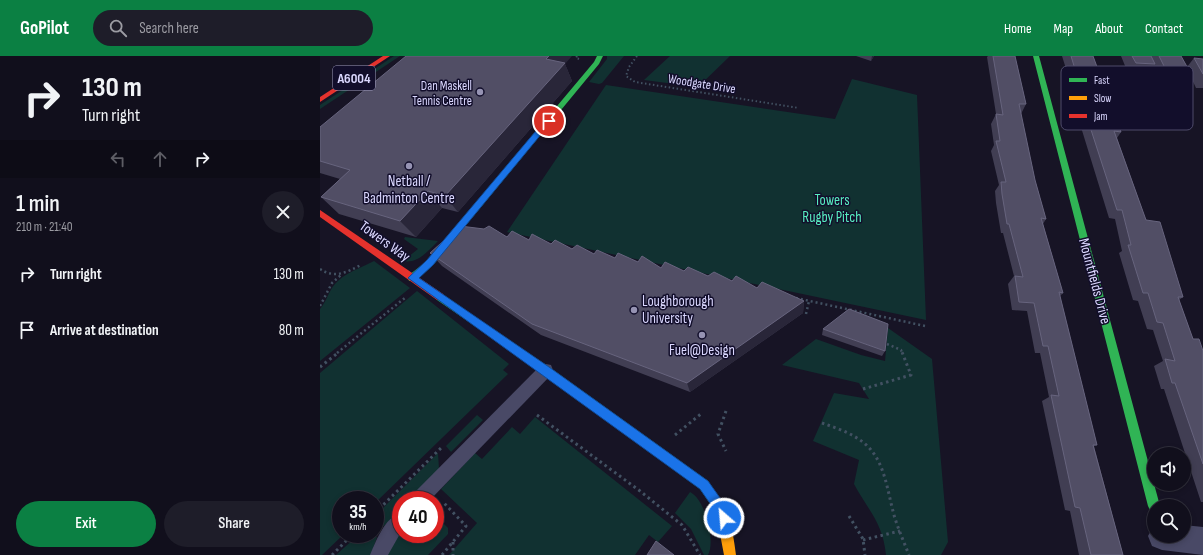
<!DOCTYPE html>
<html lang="en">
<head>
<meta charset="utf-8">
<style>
	body { margin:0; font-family:"Sofia Sans Condensed",sans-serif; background:#1e1d29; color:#f1f3f6; height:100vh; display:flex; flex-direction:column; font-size:15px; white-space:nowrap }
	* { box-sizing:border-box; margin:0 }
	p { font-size:13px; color:#9c9ca3 }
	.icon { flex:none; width:22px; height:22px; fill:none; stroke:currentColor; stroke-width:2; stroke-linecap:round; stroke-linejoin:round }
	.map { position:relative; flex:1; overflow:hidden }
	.drawer { display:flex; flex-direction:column; background:#110f1c; width:320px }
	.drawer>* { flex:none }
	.guide { background:#110f1c; color:#f1f3f6; overflow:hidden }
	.buttons { position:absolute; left:827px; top:391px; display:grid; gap:8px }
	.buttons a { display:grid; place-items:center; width:44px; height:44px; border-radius:50%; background:#110f1c; box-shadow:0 2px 6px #0003,0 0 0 1px #302f3b; font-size:20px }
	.speed { position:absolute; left:12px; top:435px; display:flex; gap:8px; font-size:20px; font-weight:700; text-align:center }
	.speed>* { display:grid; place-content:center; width:52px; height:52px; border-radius:50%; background:#110f1c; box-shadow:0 2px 6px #0003,0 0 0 1px #302f3b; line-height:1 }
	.speed small { font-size:10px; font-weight:400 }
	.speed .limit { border:6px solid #d22; background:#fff; color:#111 }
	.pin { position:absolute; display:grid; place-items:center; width:34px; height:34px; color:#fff; margin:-17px; border:2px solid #fff; border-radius:50%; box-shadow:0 1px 4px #0007 }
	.me { position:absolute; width:44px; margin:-22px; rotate:333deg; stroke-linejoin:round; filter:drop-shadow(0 0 3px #0008) }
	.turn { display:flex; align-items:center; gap:14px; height:84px; padding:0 16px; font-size:18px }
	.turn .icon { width:52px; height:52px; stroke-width:2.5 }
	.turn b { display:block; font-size:28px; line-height:34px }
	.lanes { display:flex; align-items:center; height:38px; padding:0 16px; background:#0003; justify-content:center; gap:20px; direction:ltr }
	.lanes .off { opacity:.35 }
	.round { display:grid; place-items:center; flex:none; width:42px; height:42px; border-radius:21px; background:#1e1d29 }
	.headline { display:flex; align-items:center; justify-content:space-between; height:68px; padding:0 16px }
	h1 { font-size:24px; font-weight:600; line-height:30px }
	.cta { display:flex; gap:8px; margin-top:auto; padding:8px 16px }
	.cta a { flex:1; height:46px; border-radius:24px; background:#0b8043; color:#fff; font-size:16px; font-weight:600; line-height:46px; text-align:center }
	.cta a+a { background:#1e1d29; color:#f1f3f6 }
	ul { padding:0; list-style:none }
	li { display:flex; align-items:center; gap:12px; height:56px; padding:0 16px }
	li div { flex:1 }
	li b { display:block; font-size:15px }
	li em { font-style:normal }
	header { display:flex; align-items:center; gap:24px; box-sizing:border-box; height:56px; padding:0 20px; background:#0b8043; color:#fff }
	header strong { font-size:19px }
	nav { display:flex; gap:22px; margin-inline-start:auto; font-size:14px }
	.search { width:280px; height:36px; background:#1e1d29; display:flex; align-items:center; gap:10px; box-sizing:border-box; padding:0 14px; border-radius:22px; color:#9c9ca3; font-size:15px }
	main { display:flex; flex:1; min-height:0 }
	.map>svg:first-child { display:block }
	.green { fill:#113131 }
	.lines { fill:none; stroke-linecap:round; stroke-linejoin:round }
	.path-far2 { stroke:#425162; stroke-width:2; stroke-dasharray:1.5 2.5; stroke-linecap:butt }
	.path-far1 { stroke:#425162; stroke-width:2.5; stroke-dasharray:2 3; stroke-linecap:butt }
	.path { stroke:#425162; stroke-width:3; stroke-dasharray:2.5 3.5; stroke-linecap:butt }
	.lane { fill:#494966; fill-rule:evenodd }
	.street { fill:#494966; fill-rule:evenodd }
	.fast { fill:#30b455; fill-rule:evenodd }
	.slow { fill:#ff9f0a; fill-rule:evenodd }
	.jam { fill:#e5322d; fill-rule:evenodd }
	.wall { fill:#413e53 }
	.shaded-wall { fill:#292639 }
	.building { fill:#514e65; stroke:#67647e }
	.route { fill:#1a73e8; stroke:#114b97 }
	.poi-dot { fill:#9693b3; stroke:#120e2b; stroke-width:1.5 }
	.labels { text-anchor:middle; stroke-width:3; stroke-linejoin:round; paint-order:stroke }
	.far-street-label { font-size:13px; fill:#dbd8ff; stroke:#120e2b }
	.far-poi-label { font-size:13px; fill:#dbd8ff; stroke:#120e2b; text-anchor:end }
	.shield { fill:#120e2b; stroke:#9f9bbf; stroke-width:1 }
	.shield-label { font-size:14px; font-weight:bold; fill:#dbd8ff }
	.poi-label { font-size:15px; fill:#dbd8ff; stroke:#120e2b }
	.park-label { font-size:15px; fill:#57ecc0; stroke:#120e2b }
	.street-label { font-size:15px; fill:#dbd8ff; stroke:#120e2b }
	.key { fill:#120e2b; stroke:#4e4b6b; stroke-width:1 }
	.key-label { font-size:11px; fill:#dbd8ff }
</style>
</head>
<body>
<header>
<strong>GoPilot</strong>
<div class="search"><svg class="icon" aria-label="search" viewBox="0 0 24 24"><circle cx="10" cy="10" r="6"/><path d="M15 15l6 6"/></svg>Search here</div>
<nav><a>Home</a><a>Map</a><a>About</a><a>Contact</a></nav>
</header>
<main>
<section class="drawer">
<div class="guide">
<div class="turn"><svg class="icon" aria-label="right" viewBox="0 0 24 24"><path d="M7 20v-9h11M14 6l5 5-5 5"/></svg><div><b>130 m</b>Turn right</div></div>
<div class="lanes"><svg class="icon off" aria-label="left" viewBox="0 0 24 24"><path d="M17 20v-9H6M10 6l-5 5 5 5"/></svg><svg class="icon off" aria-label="ahead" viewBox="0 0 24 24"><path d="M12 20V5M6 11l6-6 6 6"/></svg><svg class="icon" aria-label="right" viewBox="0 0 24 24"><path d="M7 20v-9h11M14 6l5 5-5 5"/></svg></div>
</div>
<div class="headline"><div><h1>1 min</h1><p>210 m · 21:40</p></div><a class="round"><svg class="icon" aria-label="close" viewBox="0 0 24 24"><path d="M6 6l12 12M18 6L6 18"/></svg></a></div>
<ul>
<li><svg class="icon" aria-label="right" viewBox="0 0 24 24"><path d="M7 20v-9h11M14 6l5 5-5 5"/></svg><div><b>Turn right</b></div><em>130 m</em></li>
<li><svg class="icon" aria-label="arrive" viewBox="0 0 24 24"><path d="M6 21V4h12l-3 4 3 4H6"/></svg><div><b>Arrive at destination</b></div><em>80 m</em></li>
</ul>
<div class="cta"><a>Exit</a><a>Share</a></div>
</section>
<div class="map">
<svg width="883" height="499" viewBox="0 0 883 499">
	<rect width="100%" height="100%" fill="#171425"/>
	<g class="green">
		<polygon points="74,0 80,0 0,53 0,49"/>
		<polygon points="287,0 304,0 282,27 279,28 269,26 287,3"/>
		<polygon points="350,0 410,0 378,31 324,24"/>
		<polygon points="532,23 597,39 606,264 187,176 286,29 515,63"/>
		<path d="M 85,181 L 118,185 C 108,195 98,208 83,205 L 98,193 L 84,183 Z"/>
		<path d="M 54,205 L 90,232 L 0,305 L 0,253 C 7,245 8,236 15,228 C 24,217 41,212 54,205 Z"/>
		<polygon points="97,235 189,308 183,314 188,318 55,447 55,444 21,444 21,478 24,478 2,499 0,499 0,317"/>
		<path d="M 568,272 L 612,303 L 628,486 L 621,499 L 566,499 C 563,467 548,454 534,428 L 539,404 L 493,385 L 514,337 L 549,343 L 539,327 L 462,309 L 496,283 L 541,299 L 565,305 Z"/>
		<polygon points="157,359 163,364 131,396 126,390"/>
		<polygon points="215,361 352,470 338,486 329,479 315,499 129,499 157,467 121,433 155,397 162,403 192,371 200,378"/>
		<polygon points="118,397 119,413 89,444 81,444 81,452 64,470 55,471 55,460"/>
		<path d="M 370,436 C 385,443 396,484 388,499 L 384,499 L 371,473 L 355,457 Z"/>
		<polygon points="124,468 128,472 128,478 108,499 66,499 78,477 115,478 115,470"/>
		<polygon points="57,481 51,499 16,499 35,482"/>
	</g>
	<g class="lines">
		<g class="path-far2">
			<polyline points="257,0 256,2 259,3"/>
			<polyline points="317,0 309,11 306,20 315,26 479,52"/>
		</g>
		<g class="path-far1">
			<path d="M 0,213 C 15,223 27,216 41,209"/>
			<polyline points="476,242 605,270"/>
			<polyline points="0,250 12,227 21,219"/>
			<polyline points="486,258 489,245"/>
			<polyline points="567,288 581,294 582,297"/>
			<polyline points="17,297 86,241"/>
		</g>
		<g class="path">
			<polyline points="0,311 19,296"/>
			<polyline points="543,333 591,319 582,296"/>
			<polyline points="406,355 398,378 406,395"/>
			<polyline points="217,359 320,435 362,469 380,499"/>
			<path d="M 502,367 C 516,372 532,377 544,387 C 565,404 567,434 574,459 C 578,473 584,486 589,499"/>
			<polyline points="355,379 382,357"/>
			<polyline points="55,457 122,391"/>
			<polyline points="529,460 543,483 545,499"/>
			<polyline points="543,484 580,475"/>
			<polyline points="133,486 133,499"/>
			<polyline points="12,499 33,478"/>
			<polyline points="122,499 146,470 123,446"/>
		</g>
		<g class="lane">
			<polygon points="226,308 231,309 233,314 231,319 110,444 91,444 93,438 221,309"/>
			<path d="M 81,456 L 81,476 L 68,499 L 50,499 C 57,483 64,463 81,456 Z"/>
		</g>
		<polygon class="street" points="834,469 834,480 864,480 864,469 883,471 883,499 842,494 832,490 828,480"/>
		<g class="fast">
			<polygon points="277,0 283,0 279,8 113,209 95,225 89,225 88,222 89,219 107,205 274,6"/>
			<polygon points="713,0 719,0 840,450 834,450 834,456 830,454 828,450"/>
			<polygon points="120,237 229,311 388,425 399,442 397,446 393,448 389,446 380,433 223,317 117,244 116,241 117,238"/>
		</g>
		<path class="slow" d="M 393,436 C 409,443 414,484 416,499 L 404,499 L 397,462 L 387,442 L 389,438 Z"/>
		<g class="jam">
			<polygon points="63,0 70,0 0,46 0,41"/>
			<polygon points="0,154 123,238 124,241 123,244 117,244 0,161"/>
		</g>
	</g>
	<g class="wall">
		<polygon points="536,0 554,0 551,5"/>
		<polygon points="668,0 695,0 706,48 701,58 715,124 726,163 723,168 743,237 740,240 777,389 774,390 803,499 759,499 750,455 745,454 722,345 729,341 720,297 715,297 707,255 692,254 688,228 694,220 683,177 681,177 676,147 675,135 679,129 671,95 674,89 671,68 676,58 667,1"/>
		<polygon points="742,0 773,0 801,76 797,82 826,164 863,241 859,244 873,283 883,295 883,446 881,446 844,333 841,333 834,310 843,305 833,274 827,273 818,245 813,244 799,197 802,195 795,163 789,162 756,55 758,51"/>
		<polygon points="801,0 861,0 867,11 874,2 883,3 883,32 876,32 869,17 861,26 838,25 832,12 827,18 808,17"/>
		<polygon points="245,8 252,25 138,156 122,152 96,181 19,158 1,141 20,123 0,117 0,71"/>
		<polygon points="187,181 231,188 274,198 295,202 341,212 364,215 412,225 484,245 483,257 370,336 221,279 122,210 110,197"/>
		<polygon points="503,273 565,295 562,300 502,279"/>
	</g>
	<g class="shaded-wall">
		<polygon points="229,0 252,0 245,8 252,25 138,156 125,140"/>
		<polygon points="552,0 554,0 551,5"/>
		<polygon points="108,135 122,152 96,181 80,165"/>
		<polygon points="484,245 483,257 370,336 367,327"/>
	</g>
	<g class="building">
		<polygon points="86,0 229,0 226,3 245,7 125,140 108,135 80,165 1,141 30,114 0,105 0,71"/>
		<polygon points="673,0 695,0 706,48 699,48 715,124 726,163 721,162 743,237 739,236 777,389 773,389 803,499 771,499 760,452 755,451 731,339 739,340 728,290 723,290 714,247 699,246 695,220 703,221 689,168 687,168 682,138 681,126 686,126 676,85 680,85 676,58 683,59"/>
		<polygon points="751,0 773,0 801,76 794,75 826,164 840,166 863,241 858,241 873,283 879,283 883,295 883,408 855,327 852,327 845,303 855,305 843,267 837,266 828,237 823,237 808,189 811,189 802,154 797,154 762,46 765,46"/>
		<polygon points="812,0 831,0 835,8 816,7"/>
		<polygon points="839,0 861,0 870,16 846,14"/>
		<polygon points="874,2 883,3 883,18"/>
		<polygon points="140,170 164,173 169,170 187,181 192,175 209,184 212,178 231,188 235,184 252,193 257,189 274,198 277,194 295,202 298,197 318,206 322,200 341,212 345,206 364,215 368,211 388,220 394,216 412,225 416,220 437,232 442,226 484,245 367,327 212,268 110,197"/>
		<polygon points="529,253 568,268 565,295 503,273"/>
		<polygon points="336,485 354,499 327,499"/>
	</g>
	<polygon class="route" points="226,63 232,65 113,209 99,222 229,311 388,425 405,449 409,462 408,466 404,467 399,466 396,456 380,433 88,222 107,204"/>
	<g class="poi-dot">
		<circle cx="160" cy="36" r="4"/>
		<circle cx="89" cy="110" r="4"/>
		<circle cx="314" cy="254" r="4"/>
		<circle cx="382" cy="279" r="4"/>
	</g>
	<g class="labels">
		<g class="far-street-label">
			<text transform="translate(382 27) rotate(9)" y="5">Woodgate Drive</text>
		</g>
		<g class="far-poi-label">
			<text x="152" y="34">Dan Maskell<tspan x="152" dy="15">Tennis Centre</tspan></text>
		</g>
		<rect class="shield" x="13" y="10" width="42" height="24" rx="3"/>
		<g class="shield-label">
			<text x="34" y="27">A6004</text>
		</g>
		<g class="poi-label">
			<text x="89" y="130">Netball /<tspan x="89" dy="17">Badminton Centre</tspan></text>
			<text x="322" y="250" text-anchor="start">Loughborough<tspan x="322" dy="17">University</tspan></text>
			<text x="382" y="299">Fuel@Design</text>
		</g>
		<g class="park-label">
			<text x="512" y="149">Towers<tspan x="512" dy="17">Rugby Pitch</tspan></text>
		</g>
		<g class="street-label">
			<text transform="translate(65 185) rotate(36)" y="5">Towers Way</text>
			<text transform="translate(775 225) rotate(75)" y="5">Mountfields Drive</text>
		</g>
	</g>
	<rect x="741" y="10" width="132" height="64" rx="6" class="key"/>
	<rect x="749" y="22" width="18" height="4" fill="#30b455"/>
	<rect x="749" y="40" width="18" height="4" fill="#ff9f0a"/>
	<rect x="749" y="58" width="18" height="4" fill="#e5322d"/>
	<g class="key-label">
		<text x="774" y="28">Fast</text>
		<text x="774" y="46">Slow</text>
		<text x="774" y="64">Jam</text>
	</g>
</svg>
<div class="buttons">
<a><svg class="icon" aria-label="sound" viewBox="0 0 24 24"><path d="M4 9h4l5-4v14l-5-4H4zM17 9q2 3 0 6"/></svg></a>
<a><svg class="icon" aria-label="search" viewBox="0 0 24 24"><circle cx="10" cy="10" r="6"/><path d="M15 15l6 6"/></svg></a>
</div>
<div class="speed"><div>35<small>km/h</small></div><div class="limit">40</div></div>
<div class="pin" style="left:229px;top:65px;background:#d93025"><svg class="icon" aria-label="arrive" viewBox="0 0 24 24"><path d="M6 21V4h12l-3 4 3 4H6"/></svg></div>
<svg class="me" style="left:404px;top:462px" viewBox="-20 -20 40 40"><circle r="17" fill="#1a73e8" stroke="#fff" stroke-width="3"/><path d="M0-11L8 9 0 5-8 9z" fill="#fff"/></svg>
</div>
</main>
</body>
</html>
